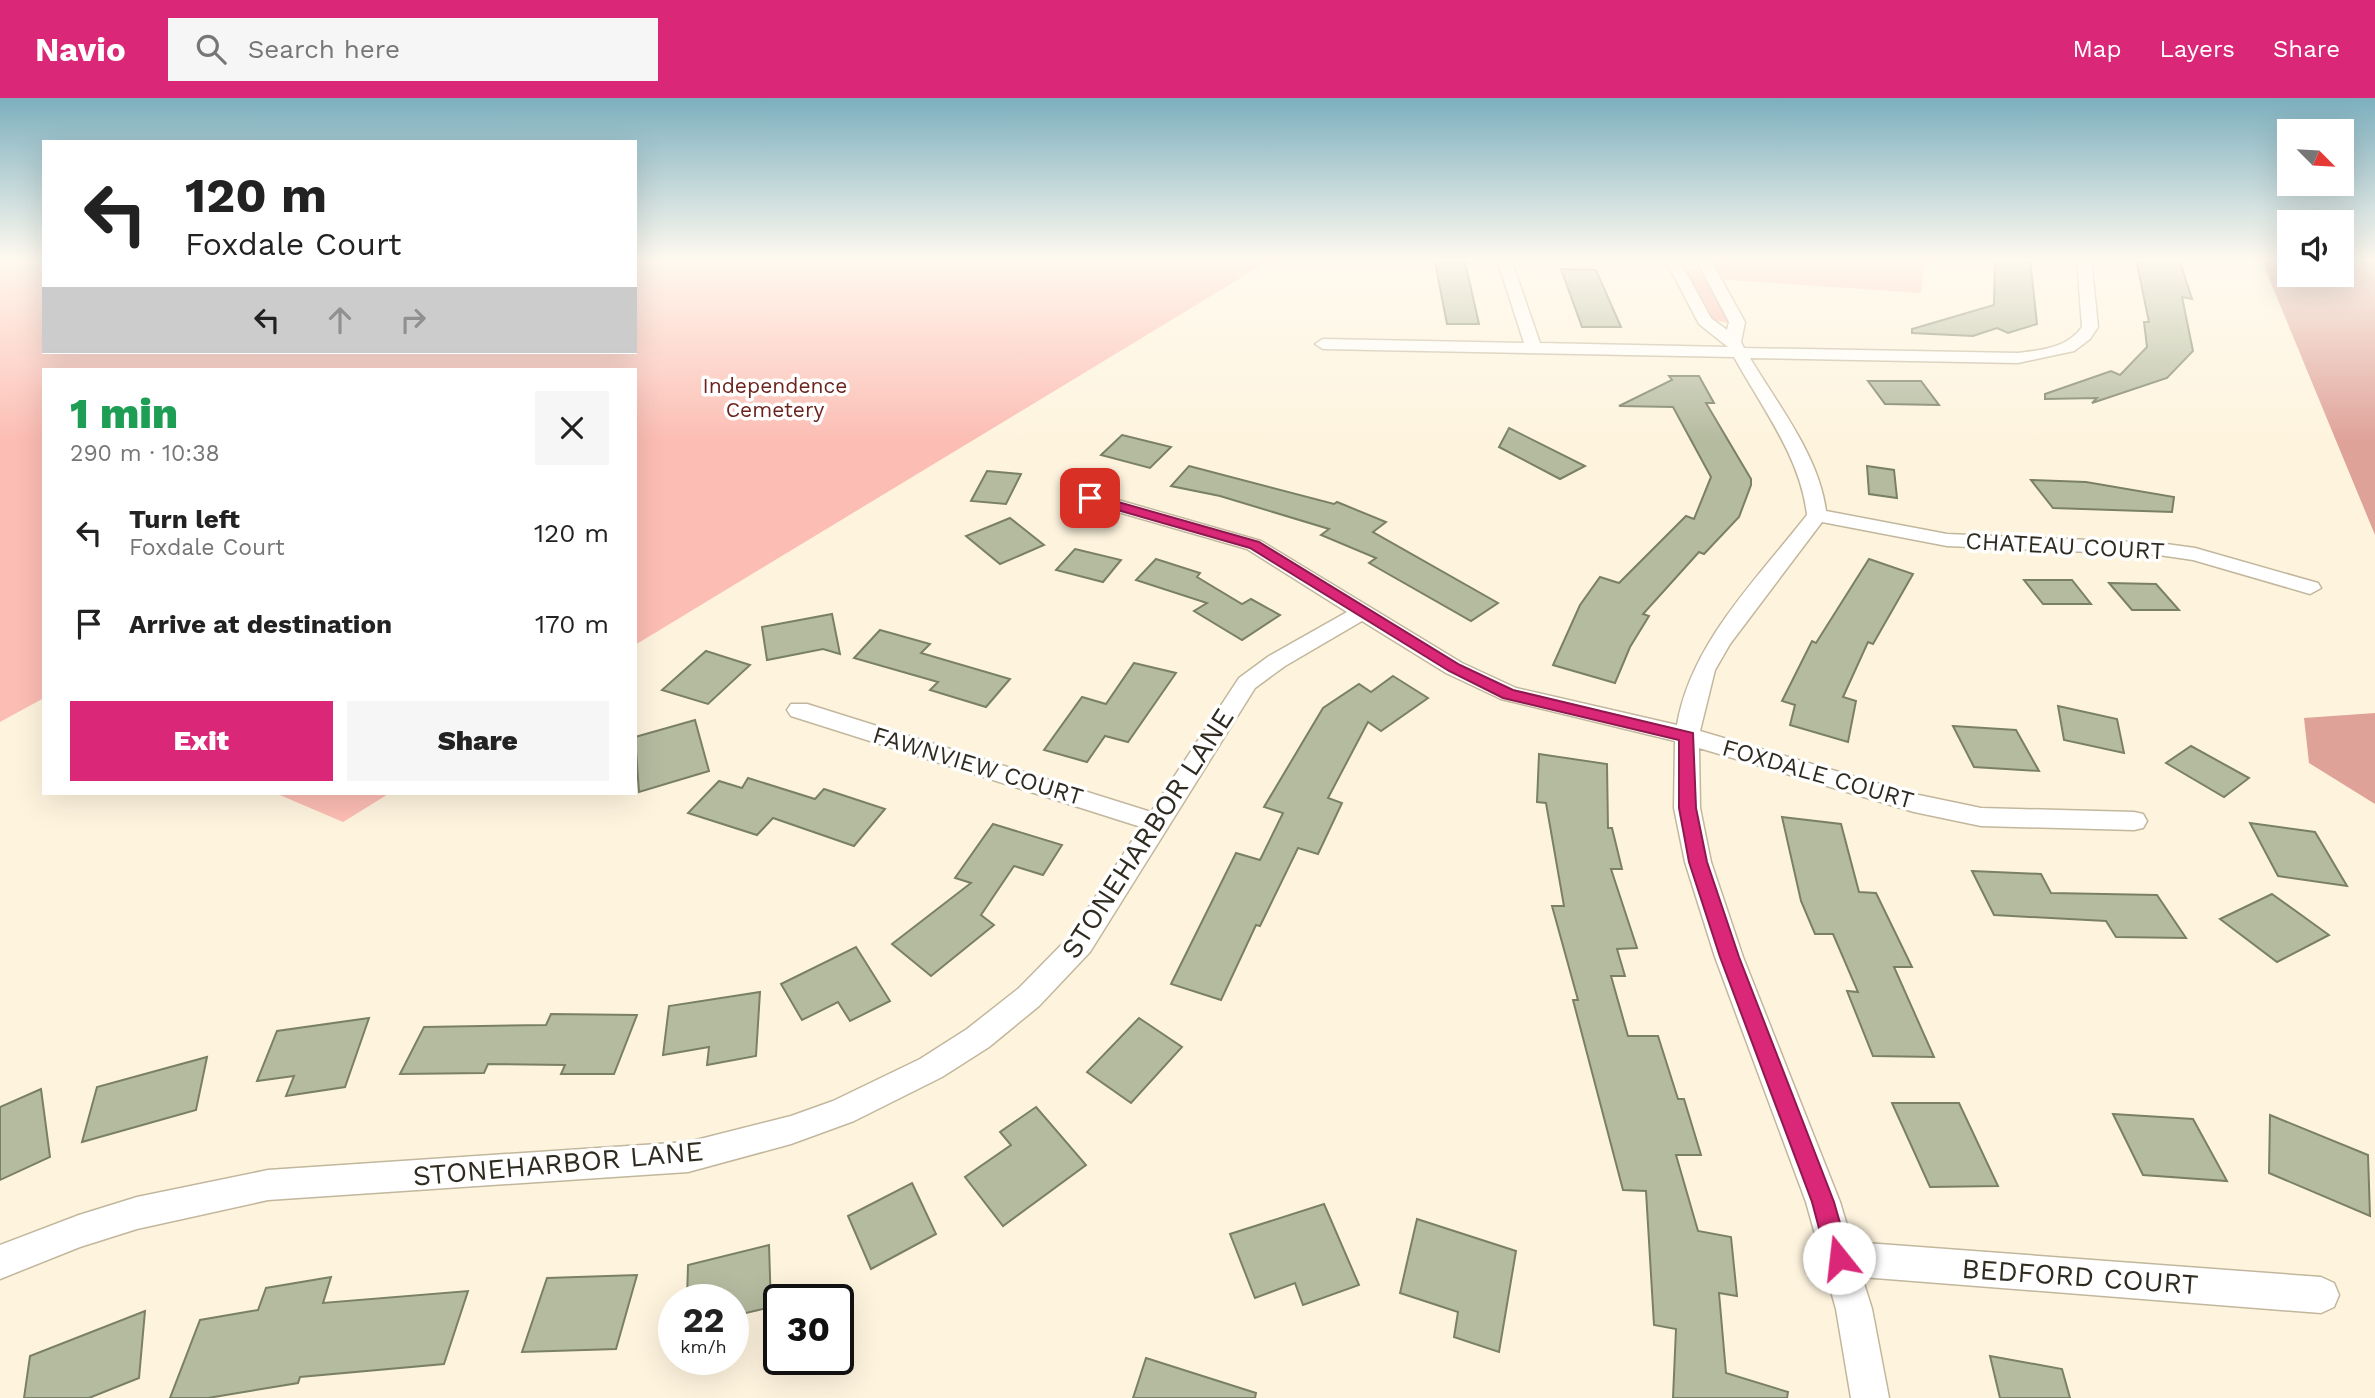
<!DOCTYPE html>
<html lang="en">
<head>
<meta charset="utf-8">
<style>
	body { margin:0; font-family:"Work Sans",sans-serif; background:#f6f6f6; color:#222; height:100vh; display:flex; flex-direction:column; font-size:26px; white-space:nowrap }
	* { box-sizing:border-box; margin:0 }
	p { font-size:23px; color:#767676 }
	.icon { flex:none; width:38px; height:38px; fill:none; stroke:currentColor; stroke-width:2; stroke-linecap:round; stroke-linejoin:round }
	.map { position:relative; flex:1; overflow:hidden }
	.panel { position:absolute; left:42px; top:270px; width:595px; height:427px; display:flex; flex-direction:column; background:#fff; border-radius:0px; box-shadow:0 7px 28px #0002 }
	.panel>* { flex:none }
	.top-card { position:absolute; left:42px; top:42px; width:595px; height:214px; border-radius:0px; box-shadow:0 7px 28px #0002; background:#fff; color:#222; overflow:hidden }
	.needle { width:46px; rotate:114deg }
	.fabs { position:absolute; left:2277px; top:21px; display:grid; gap:14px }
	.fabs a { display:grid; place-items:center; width:77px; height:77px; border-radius:0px; background:#fff; box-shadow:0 7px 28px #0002; font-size:35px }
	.speed { position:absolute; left:658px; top:1186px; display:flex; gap:14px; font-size:35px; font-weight:700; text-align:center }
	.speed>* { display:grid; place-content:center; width:91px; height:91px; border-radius:50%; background:#fff; box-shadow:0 7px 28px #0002; line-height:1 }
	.speed small { font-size:18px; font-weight:400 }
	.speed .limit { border:4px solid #111; border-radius:10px; background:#fff; color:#111 }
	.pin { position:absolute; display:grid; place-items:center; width:60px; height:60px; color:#fff; margin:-30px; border-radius:14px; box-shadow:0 4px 10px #0006 }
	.me { position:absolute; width:77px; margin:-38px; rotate:344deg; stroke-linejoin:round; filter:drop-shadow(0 0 5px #0008) }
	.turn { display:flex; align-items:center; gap:24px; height:147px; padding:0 28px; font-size:32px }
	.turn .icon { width:91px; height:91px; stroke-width:2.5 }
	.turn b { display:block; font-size:49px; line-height:60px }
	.lanes { display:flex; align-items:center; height:66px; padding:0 28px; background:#0003; justify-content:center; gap:35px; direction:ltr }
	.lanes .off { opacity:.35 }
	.round { display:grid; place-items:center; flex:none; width:74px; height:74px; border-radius:0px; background:#f6f6f6 }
	.summary { display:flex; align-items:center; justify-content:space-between; height:119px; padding:0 28px }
	h1 { font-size:42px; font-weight:800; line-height:52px; color:#1e9e55 }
	.button { display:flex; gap:14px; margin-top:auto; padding:14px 28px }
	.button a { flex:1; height:80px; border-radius:0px; background:#db2777; color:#fff; font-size:28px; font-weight:800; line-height:80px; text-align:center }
	.button a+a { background:#f6f6f6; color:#222 }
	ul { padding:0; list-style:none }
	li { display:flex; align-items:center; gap:21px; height:91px; padding:0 28px }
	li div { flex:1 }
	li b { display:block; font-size:26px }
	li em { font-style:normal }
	header { display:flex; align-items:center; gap:42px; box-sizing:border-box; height:98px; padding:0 35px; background:#db2777; color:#fff }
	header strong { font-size:33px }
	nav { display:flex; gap:38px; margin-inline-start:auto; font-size:24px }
	.search { width:490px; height:63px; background:#f6f6f6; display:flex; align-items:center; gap:18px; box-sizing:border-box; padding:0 24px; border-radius:0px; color:#767676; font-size:26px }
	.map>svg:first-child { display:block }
	.green { fill:#fcbdb4 }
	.forest { fill:#dfa299 }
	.building { fill:#b5bb9f; stroke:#7a8065; stroke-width:2 }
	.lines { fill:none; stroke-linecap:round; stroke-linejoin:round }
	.street-casing { stroke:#c2b79c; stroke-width:3 }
	.street { fill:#fff; fill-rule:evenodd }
	.route { fill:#db2777; stroke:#8e194d; stroke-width:2 }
	.labels { text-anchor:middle; stroke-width:7; stroke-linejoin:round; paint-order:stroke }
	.far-park-label { font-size:21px; fill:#6c231e; stroke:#fff }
	.street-label { font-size:24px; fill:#302b21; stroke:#fff }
	.near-street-label { font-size:28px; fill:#302b21; stroke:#fff }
</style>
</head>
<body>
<header>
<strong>Navio</strong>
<div class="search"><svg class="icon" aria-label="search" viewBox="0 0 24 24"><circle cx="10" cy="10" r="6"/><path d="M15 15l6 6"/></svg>Search here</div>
<nav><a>Map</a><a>Layers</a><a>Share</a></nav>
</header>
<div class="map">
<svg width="2375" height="1300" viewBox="0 0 2375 1300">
	<rect width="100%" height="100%" fill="#fef4de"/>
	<g class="green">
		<polygon points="0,161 44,161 44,254 635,254 635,161 1272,161 635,547 635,271 44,271 44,600 0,624"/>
		<polygon points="1703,161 1925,161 1921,195 1715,181"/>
		<polygon points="1693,171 1700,173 1729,225 1714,222 1687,174"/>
		<polygon points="275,695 390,695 343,724"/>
	</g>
	<g class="forest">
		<polygon points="2261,161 2289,161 2289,177 2342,177 2342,161 2375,161 2375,437"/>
		<polygon points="2375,615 2375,706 2309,665 2304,620"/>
	</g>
	<g class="building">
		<polygon points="1995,161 2030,161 2037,226 2008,235 1997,230 1973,238 1912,235 1912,231 1994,207"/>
		<polygon points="2136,161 2179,161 2192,201 2182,199 2193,253 2167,280 2092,305 2097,300 2045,301 2045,296 2111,273 2120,277 2147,249 2144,224 2149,224"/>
		<polygon points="1435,164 1465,164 1479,226 1447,226"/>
		<polygon points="1561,171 1596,172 1621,229 1582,229"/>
		<polygon points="1669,278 1699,278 1714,305 1706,305 1751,381 1751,387 1739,419 1704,456 1699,454 1643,516 1649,518 1630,549 1615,585 1553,567 1580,507 1600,479 1619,485 1686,418 1694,421 1711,379 1673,309 1619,308 1672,282"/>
		<polygon points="1868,283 1921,283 1939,307 1885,306"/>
		<polygon points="1509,330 1585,368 1560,381 1499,349"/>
		<polygon points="1122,337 1171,349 1150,370 1101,357"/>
		<polygon points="1189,368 1334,406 1337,404 1386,424 1373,434 1498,505 1471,523 1369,465 1376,460 1321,437 1329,431 1220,398 1171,388"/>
		<polygon points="1867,368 1894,372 1897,400 1869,396"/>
		<polygon points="987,373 1021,376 1006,406 971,403"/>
		<polygon points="2031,382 2086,384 2174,399 2172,414 2053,410"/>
		<polygon points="1010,420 1044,447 1000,466 966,438"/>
		<polygon points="1075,451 1121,462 1103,484 1056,472"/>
		<polygon points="1156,461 1200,475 1197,479 1242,506 1251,501 1280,517 1242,542 1194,513 1207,505 1136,482"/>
		<polygon points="1869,461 1913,476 1873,546 1868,544 1843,599 1856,603 1848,644 1790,627 1795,607 1782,603 1812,543 1816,545"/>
		<polygon points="2024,482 2072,482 2091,506 2043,506"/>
		<polygon points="2109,485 2156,486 2179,512 2132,512"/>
		<polygon points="832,516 840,556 823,551 767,562 762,529"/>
		<polygon points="880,532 930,546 921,555 1010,581 986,609 930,592 938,584 854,560"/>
		<polygon points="706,553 750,567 708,606 662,592"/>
		<polygon points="1134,565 1176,575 1128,644 1105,638 1087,664 1044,652 1082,599 1106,606"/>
		<polygon points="1393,578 1428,600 1381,633 1368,624 1328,700 1342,705 1318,756 1298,750 1260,828 1256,827 1221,902 1171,886 1236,755 1260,762 1283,715 1264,709 1323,610 1359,586 1371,594"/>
		<polygon points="2058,608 2117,621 2124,655 2064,642"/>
		<polygon points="695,622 709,673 639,694 635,639"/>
		<polygon points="1953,628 2016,632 2039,673 1974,669"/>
		<polygon points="2191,648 2249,680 2224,699 2166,665"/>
		<polygon points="1539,656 1607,666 1608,730 1612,730 1622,771 1611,771 1637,850 1617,851 1625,878 1611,878 1628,938 1658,938 1678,1001 1684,1001 1701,1057 1676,1057 1698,1133 1731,1139 1737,1198 1719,1195 1726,1275 1788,1294 1787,1300 1673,1300 1676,1231 1654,1227 1646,1093 1623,1092 1573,902 1578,902 1552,808 1564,808 1546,705 1537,704"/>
		<polygon points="748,680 815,701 824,691 885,711 854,748 773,720 757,737 688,715 719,683 742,690"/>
		<polygon points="1782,719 1841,726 1859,794 1876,795 1912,869 1894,869 1934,959 1873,958 1847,893 1858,894 1833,836 1815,836 1801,803"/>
		<polygon points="2250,725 2315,734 2347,788 2278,778"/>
		<polygon points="993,726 1062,747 1043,777 1014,768 981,817 994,827 931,878 892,846 971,785 955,780"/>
		<polygon points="1972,773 2041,776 2051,795 2157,797 2186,840 2116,839 2106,823 1994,817"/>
		<polygon points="2272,796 2329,837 2277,864 2220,821"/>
		<polygon points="856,849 890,903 850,923 838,904 802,922 781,886"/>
		<polygon points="760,894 756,958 707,967 709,949 663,957 669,908"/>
		<polygon points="551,916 637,917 614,976 561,976 565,967 488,966 484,975 400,976 424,929 546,927"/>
		<polygon points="369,920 345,989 286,998 294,978 257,983 277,933"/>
		<polygon points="1139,920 1182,949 1131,1005 1087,974"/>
		<polygon points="207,959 196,1012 82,1044 97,989"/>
		<polygon points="41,991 50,1059 0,1082 0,1009"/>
		<polygon points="1892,1005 1959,1005 1998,1088 1930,1089"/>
		<polygon points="1036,1009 1086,1067 1003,1128 965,1079 1011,1047 1000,1034"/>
		<polygon points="2113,1016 2193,1021 2227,1083 2143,1077"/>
		<polygon points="2270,1017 2368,1057 2370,1118 2269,1075"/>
		<polygon points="912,1085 936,1136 871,1171 848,1118"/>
		<polygon points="1324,1106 1359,1187 1303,1207 1295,1185 1255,1200 1230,1136"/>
		<polygon points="1417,1121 1516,1153 1499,1254 1454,1239 1458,1214 1400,1195"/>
		<polygon points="769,1147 771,1209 733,1218 733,1202 687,1202 688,1167"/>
		<polygon points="637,1177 616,1251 522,1254 547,1180"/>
		<polygon points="331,1179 323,1205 468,1193 444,1266 300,1279 298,1285 208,1300 170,1300 200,1222 258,1212 266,1190"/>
		<polygon points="145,1213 139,1280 89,1300 24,1300 30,1258"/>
		<polygon points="1990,1258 2062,1271 2070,1300 2000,1300"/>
		<polygon points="1146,1260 1256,1295 1255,1300 1133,1300"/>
	</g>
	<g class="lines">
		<defs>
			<path id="street" d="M 1497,161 L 1511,161 L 1540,245 L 1728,249 L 1699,226 L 1665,161 L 1679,161 L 1711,220 L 1727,232 L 1729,224 L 1696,161 L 1710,161 L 1745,224 L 1741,244 L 1744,250 L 2018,255 C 2042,252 2067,250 2082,229 L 2077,161 L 2091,161 L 2098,229 L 2090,241 L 2074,253 L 2018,265 L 1750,260 C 1778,307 1819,358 1826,413 L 1947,436 L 2159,445 L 2195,450 L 2318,485 L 2321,490 L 2310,496 L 2193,462 L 2159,457 L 1947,448 L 1822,424 L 1730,546 L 1715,572 L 1700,633 L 1914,696 L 1981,710 L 2134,714 L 2143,716 L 2147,723 L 2143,730 L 2134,732 L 1981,728 L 1914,714 L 1699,650 L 1700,710 L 1711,764 L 1743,859 L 1840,1104 L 1852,1144 L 2321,1179 L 2334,1185 L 2339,1197 L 2334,1209 L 2321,1215 L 1862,1179 L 1872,1211 L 1889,1300 L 1851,1300 L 1836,1211 L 1806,1104 L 1715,859 L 1685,764 L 1674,710 L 1675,643 L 1501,601 L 1446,575 L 1362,523 L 1285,568 L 1255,590 L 1090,854 L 1039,908 L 989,949 L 942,979 L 854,1023 L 791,1046 L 688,1074 L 268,1102 L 137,1131 L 80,1149 L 0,1181 L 0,1147 L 79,1117 L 137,1099 L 268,1072 L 688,1044 L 791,1018 L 833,1003 L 920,961 L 967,931 L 1019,890 L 1070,838 L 1141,729 L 791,618 L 787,612 L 791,606 L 807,606 L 1151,714 L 1239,580 L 1269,558 L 1347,514 L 1247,451 L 1083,404 L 1080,400 L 1083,396 L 1097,396 L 1261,443 L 1462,565 L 1516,590 L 1677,627 C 1691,545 1757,481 1807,417 C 1801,360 1761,308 1734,259 L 1323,251 L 1315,246 L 1323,241 L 1524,245 Z"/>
		</defs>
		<use href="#street" class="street-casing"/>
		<use href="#street" class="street"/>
	</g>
	<linearGradient id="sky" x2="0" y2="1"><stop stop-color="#7cafbe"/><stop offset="0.47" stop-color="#fffaf0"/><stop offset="1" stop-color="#fffaf0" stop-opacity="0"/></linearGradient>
	<rect width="2375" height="343" fill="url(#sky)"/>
	<polygon class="route" points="1090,396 1259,444 1460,567 1513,592 1693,635 1696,710 1707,764 1739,859 1834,1104 1850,1160 1847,1167 1839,1171 1831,1167 1827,1160 1812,1104 1720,859 1689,764 1679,710 1679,642 1503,600 1449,573 1250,450 1086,403 1084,400"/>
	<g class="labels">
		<g class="far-park-label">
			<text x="775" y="295">Independence<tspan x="775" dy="24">Cemetery</tspan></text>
		</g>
		<g class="street-label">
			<text transform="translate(2065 448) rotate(3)" y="8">CHATEAU COURT</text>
			<text transform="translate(978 668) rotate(17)" y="8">FAWNVIEW COURT</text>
			<text transform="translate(1818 676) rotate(16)" y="8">FOXDALE COURT</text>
		</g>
		<g class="near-street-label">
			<text transform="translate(1147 735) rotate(-57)" y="10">STONEHARBOR LANE</text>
			<text transform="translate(558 1065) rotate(-5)" y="10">STONEHARBOR LANE</text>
			<text transform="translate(2080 1178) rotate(4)" y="10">BEDFORD COURT</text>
		</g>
	</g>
</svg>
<div class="fabs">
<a><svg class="needle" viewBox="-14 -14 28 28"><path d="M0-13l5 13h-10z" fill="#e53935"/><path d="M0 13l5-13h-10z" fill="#767676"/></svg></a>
<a><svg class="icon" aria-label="sound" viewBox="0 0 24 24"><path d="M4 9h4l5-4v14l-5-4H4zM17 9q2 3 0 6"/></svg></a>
</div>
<div class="speed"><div>22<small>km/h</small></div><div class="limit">30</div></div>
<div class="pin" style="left:1090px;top:400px;background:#d93025"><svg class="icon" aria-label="arrive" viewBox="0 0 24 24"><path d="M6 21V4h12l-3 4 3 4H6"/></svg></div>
<svg class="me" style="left:1839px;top:1160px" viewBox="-20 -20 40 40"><circle r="19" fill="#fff"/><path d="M0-13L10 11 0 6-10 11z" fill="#db2777"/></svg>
<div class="top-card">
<div class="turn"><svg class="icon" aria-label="left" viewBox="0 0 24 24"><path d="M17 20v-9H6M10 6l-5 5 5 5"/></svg><div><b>120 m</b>Foxdale Court</div></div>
<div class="lanes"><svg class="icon" aria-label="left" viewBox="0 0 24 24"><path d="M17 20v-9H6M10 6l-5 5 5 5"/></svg><svg class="icon off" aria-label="ahead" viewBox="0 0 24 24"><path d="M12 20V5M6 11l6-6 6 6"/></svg><svg class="icon off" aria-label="right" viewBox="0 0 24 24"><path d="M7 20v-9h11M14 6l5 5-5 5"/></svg></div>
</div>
<section class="panel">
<div class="summary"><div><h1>1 min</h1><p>290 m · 10:38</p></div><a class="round"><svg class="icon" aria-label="close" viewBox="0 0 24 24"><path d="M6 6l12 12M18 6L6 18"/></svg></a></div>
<ul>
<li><svg class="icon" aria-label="left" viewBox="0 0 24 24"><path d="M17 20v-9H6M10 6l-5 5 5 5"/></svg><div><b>Turn left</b><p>Foxdale Court</p></div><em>120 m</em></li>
<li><svg class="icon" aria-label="arrive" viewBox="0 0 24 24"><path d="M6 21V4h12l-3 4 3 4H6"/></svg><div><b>Arrive at destination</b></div><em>170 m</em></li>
</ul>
<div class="button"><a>Exit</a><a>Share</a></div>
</section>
</div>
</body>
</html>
